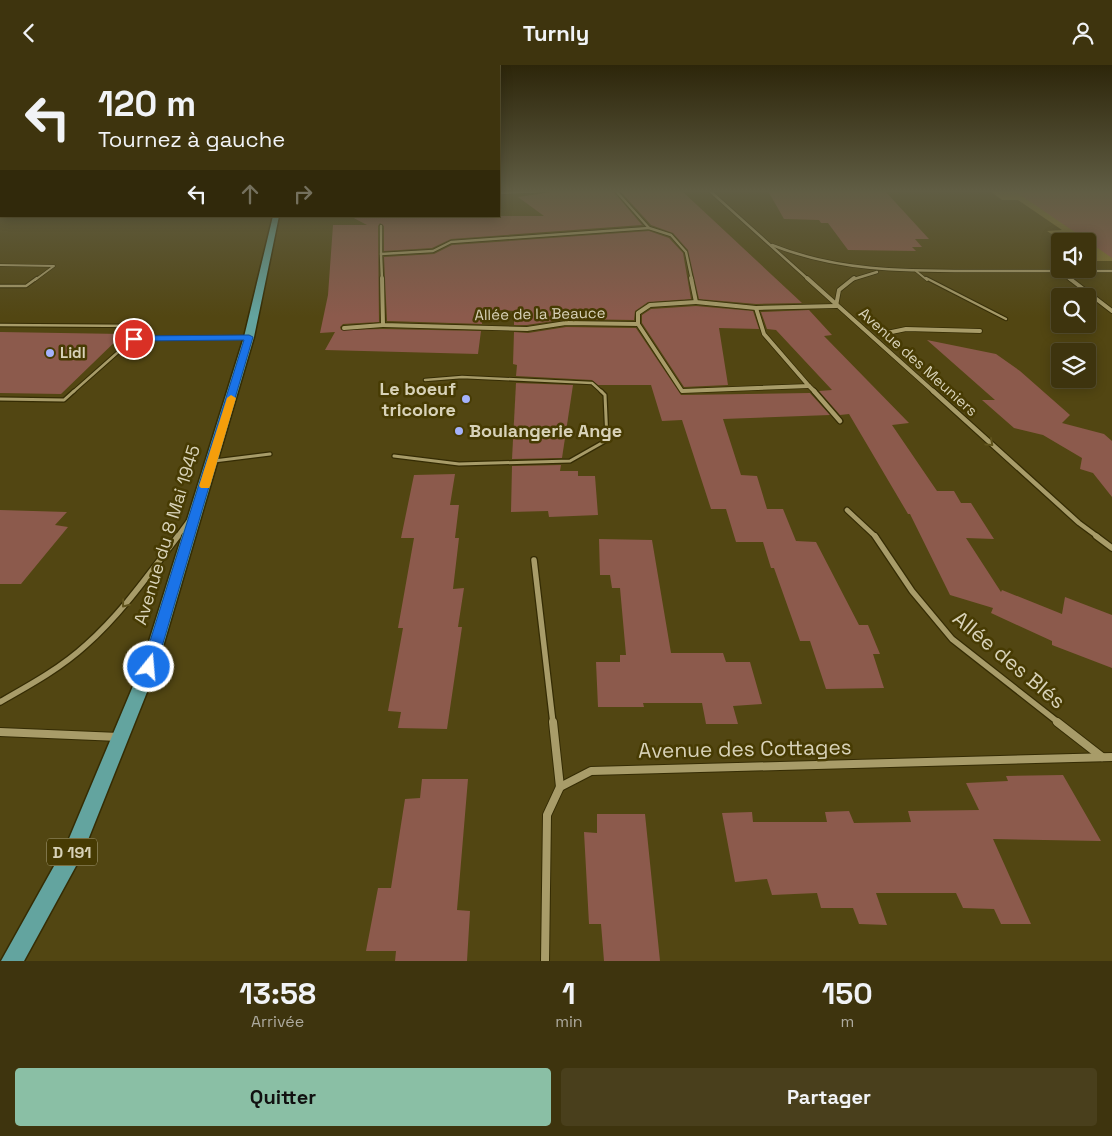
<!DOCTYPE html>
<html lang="fr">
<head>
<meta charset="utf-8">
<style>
	body { margin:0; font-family:"Space Grotesk",sans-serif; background:#493f1c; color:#f1f3f6; height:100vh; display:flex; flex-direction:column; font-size:19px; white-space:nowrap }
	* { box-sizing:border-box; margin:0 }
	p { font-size:16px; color:#adaa9e }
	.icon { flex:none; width:28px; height:28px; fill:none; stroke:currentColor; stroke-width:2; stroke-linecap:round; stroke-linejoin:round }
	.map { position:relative; height:896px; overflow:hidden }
	.side { display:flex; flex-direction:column; background:#3e340e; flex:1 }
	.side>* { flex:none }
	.guide { position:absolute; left:0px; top:0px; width:500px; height:152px; box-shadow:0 2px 12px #0003,0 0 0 1px #574f2e; background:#3e340e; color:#f1f3f6; overflow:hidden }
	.controls { position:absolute; left:1051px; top:168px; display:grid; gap:10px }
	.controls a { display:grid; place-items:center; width:45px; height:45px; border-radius:5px; background:#3e340e; box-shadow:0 2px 12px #0003,0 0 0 1px #574f2e; font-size:25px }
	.pin { position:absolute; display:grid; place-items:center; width:42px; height:42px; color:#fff; margin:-21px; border:2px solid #fff; border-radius:50%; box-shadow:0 1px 5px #0007 }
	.me { position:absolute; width:55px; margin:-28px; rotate:17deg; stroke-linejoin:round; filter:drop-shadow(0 0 4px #0008) }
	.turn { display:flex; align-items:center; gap:18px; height:105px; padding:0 15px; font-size:22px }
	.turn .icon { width:65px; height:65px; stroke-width:2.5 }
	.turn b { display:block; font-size:35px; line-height:42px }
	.lanes { display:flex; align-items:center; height:48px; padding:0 15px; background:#0003; justify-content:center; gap:25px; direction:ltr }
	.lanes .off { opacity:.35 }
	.eta { display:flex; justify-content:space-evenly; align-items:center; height:85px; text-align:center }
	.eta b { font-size:30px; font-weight:700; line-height:35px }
	.cta { display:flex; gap:10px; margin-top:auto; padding:10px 15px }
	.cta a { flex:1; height:58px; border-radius:5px; background:#8abfa5; color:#111; font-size:20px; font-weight:700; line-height:58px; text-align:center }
	.cta a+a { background:#493f1c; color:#f1f3f6 }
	header { display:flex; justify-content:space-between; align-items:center; height:65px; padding:0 15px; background:#3e340e; font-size:22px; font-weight:700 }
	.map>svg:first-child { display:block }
	.green { fill:#827231 }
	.building { fill:#8c5a4c }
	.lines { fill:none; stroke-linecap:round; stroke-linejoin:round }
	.lane-far2-casing { stroke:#352c04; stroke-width:3 }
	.lane-far1-casing { stroke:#352c04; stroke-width:4.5 }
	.lane-casing { stroke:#352c04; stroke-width:5.5 }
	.street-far4-casing { stroke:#352c04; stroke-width:4 }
	.street-far3-casing { stroke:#352c04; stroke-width:5.5 }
	.street-far2-casing { stroke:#352c04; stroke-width:7 }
	.street-far1-casing { stroke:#352c04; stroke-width:8 }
	.street-casing { stroke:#352c04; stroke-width:10 }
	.primary-casing { stroke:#352c04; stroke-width:3 }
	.lane-far2 { stroke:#a89c69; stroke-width:2 }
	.lane-far1 { stroke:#a89c69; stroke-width:2.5 }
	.lane { stroke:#a89c69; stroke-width:3 }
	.street-far4 { stroke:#a89c69; stroke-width:2.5 }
	.street-far3 { stroke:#a89c69; stroke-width:4 }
	.street-far2 { stroke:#a89c69; stroke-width:4.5 }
	.street-far1 { stroke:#a89c69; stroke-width:5.5 }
	.street { stroke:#a89c69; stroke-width:8 }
	.primary { fill:#63a49f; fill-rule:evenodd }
	.oneway { stroke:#5f531c }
	.route { fill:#1a73e8; stroke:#114b97 }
	.slow { fill:#f59e0b }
	.poi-dot { fill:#a4b2fc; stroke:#473b03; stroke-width:2 }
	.labels { text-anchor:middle; stroke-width:5; stroke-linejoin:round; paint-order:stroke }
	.far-street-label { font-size:15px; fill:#d8d2b8; stroke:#473b03 }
	.far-poi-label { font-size:15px; font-weight:bold; fill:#d8d2b8; stroke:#473b03; text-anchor:start }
	.shield { fill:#473b03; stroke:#aca582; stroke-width:1 }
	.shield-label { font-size:16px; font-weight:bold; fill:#d8d2b8 }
	.poi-label { font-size:18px; font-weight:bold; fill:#d8d2b8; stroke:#473b03; text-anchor:end }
	.street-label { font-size:18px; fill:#d8d2b8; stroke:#473b03 }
	.near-street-label { font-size:21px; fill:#d8d2b8; stroke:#473b03 }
</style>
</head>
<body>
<header><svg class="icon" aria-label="back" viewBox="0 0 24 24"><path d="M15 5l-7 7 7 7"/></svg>Turnly<svg class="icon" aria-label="person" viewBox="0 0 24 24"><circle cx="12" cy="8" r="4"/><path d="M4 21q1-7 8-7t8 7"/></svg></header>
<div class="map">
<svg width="1112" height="896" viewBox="0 0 1112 896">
	<rect width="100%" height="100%" fill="#524612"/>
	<polygon class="green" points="990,126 1112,126 1112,196 1091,196 1088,194 1088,176 1062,176 1047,166 1062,165 1018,135 1002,135"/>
	<g class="building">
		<polygon points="559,126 613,126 642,160 451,174 432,183 384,186 384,161 380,158 378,161 379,257 343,259 340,262 341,265 383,264 481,266 478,289 325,285 335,267 320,268 328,230 333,160 367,160 350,151 544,151 518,132"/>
		<polygon points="620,126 682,126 802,238 756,239 699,234 688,185 673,168 651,160"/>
		<polygon points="768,126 885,126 929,174 915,174 922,182 912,182 916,186 848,185 828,158 821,158 819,155 784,154"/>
		<polygon points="1016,127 1112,127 1112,193 1082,172"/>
		<polygon points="649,166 669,173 683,188 691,234 648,237 635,246 634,255 566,254 527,260 514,260 514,246 483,244 482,259 387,256 384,192 434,189 452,180"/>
		<polygon points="696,241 753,246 759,264 719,263 728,320 684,322 642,258 642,250 651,244"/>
		<polygon points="809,245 832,270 824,271 909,358 892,360 937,426 954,426 961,438 971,438 994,474 966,473 1001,527 1002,525 1062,549 1065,532 1112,550 1112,603 1052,580 1052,576 991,548 993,543 950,530 910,449 908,449 849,349 840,350 819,326 832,325 776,265 767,264 761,247"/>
		<polygon points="566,262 636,263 681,330 810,328 830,350 723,354 741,410 757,411 767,444 783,444 796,476 816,477 859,560 868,560 880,589 873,589 884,623 826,624 810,576 800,576 774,503 771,503 763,477 736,477 726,444 711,444 682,355 662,356 651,320 598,320 592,315 516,311 517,300 513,299 514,267 528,268"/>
		<polygon points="0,267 123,269 61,329 0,328"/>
		<polygon points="927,275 996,289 1020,306 1070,350 1062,358 1104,369 1112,376 1112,432 1093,408 1080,404 1082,393 1043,370 1014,363 982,335 995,335"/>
		<polygon points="516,318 573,320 562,393 512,394"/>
		<polygon points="561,400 560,406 578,406 578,411 595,411 598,450 549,452 548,446 511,447 512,401"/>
		<polygon points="455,409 450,440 459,440 455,473 459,473 453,524 464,523 458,562 462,562 447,664 398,663 401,647 388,646 403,563 398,563 414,473 401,473 414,410"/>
		<polygon points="0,445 67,447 55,460 68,462 21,519 0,519"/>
		<polygon points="599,474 652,475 671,588 723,588 726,597 750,597 762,639 733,641 738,659 706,659 702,638 643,638 644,642 598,642 596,597 620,597 620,590 626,590 620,523 612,523 610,510 600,510"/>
		<polygon points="1063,710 1101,776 993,774 1031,859 1001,859 994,844 963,843 956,828 876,828 887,860 859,859 853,843 821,843 817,828 772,830 767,814 735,817 722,748 752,747 753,757 827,757 825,747 849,746 854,758 911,757 908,746 979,745 966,718 1008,716 1006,711"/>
		<polygon points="422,714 468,714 457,845 470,846 467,896 395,896 396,886 366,886 378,823 391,823 405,734 420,733"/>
		<polygon points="597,749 645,749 660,896 604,896 601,859 589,859 584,767 597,768"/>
	</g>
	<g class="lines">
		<defs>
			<g id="lane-far2">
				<polyline points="0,200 54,201 35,215"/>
				<polyline points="916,206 927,215"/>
			</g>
			<g id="lane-far1">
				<polyline points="926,213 1006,254"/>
				<polyline points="0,221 26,221 37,213"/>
				<polyline points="0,260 142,261 134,273"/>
				<polyline points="425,315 462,312 592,318 602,327"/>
				<polyline points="73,327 134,273 247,272"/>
			</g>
			<g id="lane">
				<polyline points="0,334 64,335 74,326"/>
				<polyline points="394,391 459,399 570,396 607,375 605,330 601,326"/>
				<polyline points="214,396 270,389"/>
			</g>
			<g id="street-far4">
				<polyline points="616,126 649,163 671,170 686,187 692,215"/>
				<polyline points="710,126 809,215"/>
				<polyline points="499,128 542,126"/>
				<polyline points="381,161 381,189"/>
				<path d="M 772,180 C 837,206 902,206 971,206 C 1018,206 1065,206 1112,206"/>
				<polyline points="1061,207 1071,215"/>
				<polyline points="382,215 381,189 433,186 451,177 649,163"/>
				<polyline points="851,215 877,207"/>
			</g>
			<g id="street-far3">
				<polyline points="382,213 383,260 527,264 566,258 638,259 638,248 650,240 696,237"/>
				<polyline points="691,213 696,237 756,243 836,241"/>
				<polyline points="807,213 934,327"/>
				<polyline points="1069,213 1112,246"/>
				<polyline points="836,241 839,225 854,213"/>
				<polyline points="638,259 682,326 809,321 764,269 756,243"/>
				<polyline points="344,263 383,260"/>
				<polyline points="882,269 906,264 980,266"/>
				<polyline points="809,321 815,327"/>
			</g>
			<g id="street-far2">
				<polyline points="814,326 840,356"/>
				<polyline points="933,326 1079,458 1098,472"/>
				<polyline points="847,445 876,472"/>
				<polyline points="177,472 188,457"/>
			</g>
			<g id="street-far1">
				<polyline points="875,471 912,526 952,574 1059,658"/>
				<polyline points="1096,471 1112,483"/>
				<polyline points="534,495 553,658"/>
				<path d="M 0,637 C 30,620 61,603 86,580 C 122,548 149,509 178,471"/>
			</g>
			<g id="street">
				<polyline points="553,657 560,722"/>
				<polyline points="1057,657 1102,692"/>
				<polyline points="0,667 119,672"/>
				<polyline points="545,896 547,750 560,722 591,706 1112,692"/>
			</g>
			<polygon id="primary" points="273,151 279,151 254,272 157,602 82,790 24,896 1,896 68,776 141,602 244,272"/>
		</defs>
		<use href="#lane-far2" class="lane-far2-casing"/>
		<use href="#lane-far1" class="lane-far1-casing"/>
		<use href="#lane" class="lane-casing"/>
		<use href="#street-far4" class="street-far4-casing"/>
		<use href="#street-far3" class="street-far3-casing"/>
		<use href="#street-far2" class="street-far2-casing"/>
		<use href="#street-far1" class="street-far1-casing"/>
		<use href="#street" class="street-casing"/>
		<use href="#primary" class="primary-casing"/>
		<use href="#lane-far2" class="lane-far2"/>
		<use href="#lane-far1" class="lane-far1"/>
		<use href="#lane" class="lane"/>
		<use href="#street-far4" class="street-far4"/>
		<use href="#street-far3" class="street-far3"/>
		<use href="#street-far2" class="street-far2"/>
		<use href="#street-far1" class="street-far1"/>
		<use href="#street" class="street"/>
		<use href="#primary" class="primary"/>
	</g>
	<defs><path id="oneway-chevron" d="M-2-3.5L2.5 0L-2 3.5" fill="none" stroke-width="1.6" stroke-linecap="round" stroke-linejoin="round" transform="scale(1.25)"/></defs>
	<g class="oneway">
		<use href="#oneway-chevron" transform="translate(990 378) rotate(42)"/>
		<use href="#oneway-chevron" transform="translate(125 539) rotate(129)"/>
	</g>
	<linearGradient id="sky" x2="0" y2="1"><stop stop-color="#2d260a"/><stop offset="0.5" stop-color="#605d44"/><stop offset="1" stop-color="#605d44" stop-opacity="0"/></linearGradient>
	<rect width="1112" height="252" fill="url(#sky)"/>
	<polygon class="route" points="249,270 253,272 156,602 154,606 144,606 142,602 244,275 134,276 130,274 134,271"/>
	<polygon class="slow" points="231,330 236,333 210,421 209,423 201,423 199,421 227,333"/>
	<g class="poi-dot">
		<circle cx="50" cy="288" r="5"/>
		<circle cx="466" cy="334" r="5"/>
		<circle cx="459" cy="366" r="5"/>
	</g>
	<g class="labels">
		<g class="far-street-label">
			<text transform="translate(540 249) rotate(-1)" y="5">Allée de la Beauce</text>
			<text transform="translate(918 297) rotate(42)" y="5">Avenue des Meuniers</text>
		</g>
		<g class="far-poi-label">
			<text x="60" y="293">Lidl</text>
		</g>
		<rect class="shield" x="47" y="773.5" width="50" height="27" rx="4"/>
		<g class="shield-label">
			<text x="72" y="793">D 191</text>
		</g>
		<g class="poi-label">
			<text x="456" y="330">Le boeuf<tspan x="456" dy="21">tricolore</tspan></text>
			<text x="469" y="372" text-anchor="start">Boulangerie Ange</text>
		</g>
		<g class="street-label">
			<text transform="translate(167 470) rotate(-73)" y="6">Avenue du 8 Mai 1945</text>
		</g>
		<g class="near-street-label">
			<text transform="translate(1009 595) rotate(40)" y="7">Allée des Blés</text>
			<text transform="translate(745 684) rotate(-1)" y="7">Avenue des Cottages</text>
		</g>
	</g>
</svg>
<div class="controls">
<a><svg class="icon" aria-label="sound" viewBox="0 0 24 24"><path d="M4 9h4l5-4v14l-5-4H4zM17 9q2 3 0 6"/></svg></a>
<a><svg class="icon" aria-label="search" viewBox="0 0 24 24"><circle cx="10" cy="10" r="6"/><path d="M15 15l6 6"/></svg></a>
<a><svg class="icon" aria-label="layers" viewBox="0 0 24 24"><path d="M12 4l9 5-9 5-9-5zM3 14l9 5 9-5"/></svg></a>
</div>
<div class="pin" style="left:134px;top:274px;background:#d93025"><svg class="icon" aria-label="arrive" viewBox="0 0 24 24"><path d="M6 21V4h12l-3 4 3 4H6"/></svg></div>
<svg class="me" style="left:149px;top:602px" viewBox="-20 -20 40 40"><circle r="17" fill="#1a73e8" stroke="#fff" stroke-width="3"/><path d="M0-11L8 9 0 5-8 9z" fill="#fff"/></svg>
<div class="guide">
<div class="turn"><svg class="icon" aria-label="left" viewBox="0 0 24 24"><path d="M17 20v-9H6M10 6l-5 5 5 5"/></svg><div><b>120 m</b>Tournez à gauche</div></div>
<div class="lanes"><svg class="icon" aria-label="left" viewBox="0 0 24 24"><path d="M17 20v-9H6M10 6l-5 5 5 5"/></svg><svg class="icon off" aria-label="ahead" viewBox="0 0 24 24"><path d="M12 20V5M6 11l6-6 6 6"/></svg><svg class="icon off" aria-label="right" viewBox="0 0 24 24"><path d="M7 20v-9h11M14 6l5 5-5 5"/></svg></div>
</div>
</div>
<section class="side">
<div class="eta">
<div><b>13:58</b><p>Arrivée</p></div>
<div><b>1</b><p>min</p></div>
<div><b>150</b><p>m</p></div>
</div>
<div class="cta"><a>Quitter</a><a>Partager</a></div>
</section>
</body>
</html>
